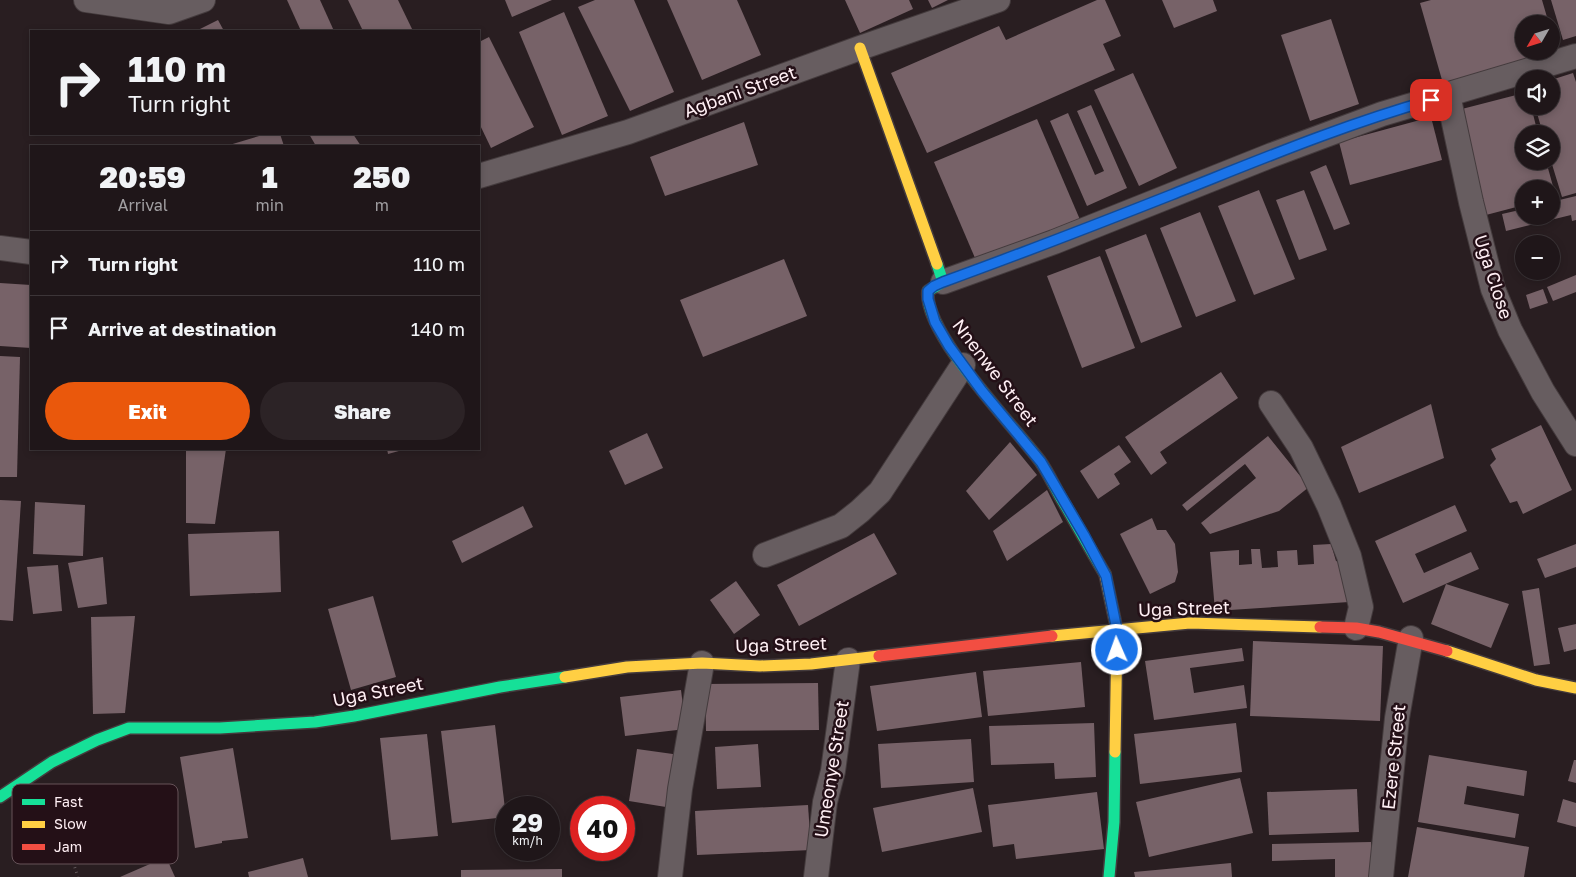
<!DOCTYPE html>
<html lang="en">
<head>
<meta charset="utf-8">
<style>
	body { margin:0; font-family:"Golos Text",sans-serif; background:#2c2326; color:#f1f3f6; height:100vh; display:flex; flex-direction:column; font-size:19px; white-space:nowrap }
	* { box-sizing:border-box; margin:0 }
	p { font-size:16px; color:#a19fa2 }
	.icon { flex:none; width:28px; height:28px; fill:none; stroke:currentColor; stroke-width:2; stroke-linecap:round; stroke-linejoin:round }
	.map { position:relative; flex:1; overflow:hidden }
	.drawer { position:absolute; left:30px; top:145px; width:450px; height:305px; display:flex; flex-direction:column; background:#1f1619; border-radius:0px; box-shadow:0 2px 8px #0003,0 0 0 1px #3c3538 }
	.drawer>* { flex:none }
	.hud { position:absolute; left:30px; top:30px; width:450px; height:105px; border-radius:0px; box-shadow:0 2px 8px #0003,0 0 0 1px #3c3538; background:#1f1619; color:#f1f3f6; overflow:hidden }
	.needle { width:32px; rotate:231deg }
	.tools { position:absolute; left:1515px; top:15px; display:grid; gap:10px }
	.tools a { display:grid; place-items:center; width:45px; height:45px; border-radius:50%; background:#1f1619; box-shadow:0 2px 8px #0003,0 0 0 1px #3c3538; font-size:25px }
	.speed { position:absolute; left:495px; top:796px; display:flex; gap:10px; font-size:25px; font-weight:700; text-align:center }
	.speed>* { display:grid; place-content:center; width:65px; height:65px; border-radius:50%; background:#1f1619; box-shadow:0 2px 8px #0003,0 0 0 1px #3c3538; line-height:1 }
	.speed small { font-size:12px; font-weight:400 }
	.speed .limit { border:8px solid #d22; background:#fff; color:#111 }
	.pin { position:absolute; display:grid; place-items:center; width:42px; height:42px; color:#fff; margin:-21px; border-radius:10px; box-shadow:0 2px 8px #0006 }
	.me { position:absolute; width:55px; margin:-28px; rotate:358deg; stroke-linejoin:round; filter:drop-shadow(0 0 4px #0008) }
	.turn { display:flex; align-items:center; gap:18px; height:105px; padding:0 15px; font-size:22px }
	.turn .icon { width:65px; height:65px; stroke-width:2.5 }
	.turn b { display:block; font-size:35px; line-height:42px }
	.eta { display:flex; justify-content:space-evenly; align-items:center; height:85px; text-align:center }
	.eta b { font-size:30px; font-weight:800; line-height:35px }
	.primary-button { display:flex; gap:10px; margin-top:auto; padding:10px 15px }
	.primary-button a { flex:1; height:58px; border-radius:30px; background:#ea580c; color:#fff; font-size:20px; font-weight:800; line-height:58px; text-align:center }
	.primary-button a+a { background:#2c2326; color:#f1f3f6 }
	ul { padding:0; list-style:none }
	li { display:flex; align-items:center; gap:15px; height:65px; padding:0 15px; border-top:1px solid #3c3538 }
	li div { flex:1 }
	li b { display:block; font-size:19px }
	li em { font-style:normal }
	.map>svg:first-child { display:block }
	.building { fill:#776268 }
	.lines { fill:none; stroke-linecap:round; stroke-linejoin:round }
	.street-casing { stroke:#443b3d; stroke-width:26 }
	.fast-casing { stroke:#443b3d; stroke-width:14 }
	.slow-casing { stroke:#443b3d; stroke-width:14 }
	.jam-casing { stroke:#443b3d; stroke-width:14 }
	.path { stroke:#635a5c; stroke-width:3; stroke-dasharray:1 4; stroke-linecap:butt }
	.street { stroke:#675d60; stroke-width:24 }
	.fast { stroke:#16e098; stroke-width:11 }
	.slow { stroke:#ffcf43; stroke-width:11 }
	.jam { stroke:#f24e42; stroke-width:11 }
	.route-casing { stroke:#114b97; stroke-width:12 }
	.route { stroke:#1a73e8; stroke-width:9 }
	.labels { text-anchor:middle; stroke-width:5; stroke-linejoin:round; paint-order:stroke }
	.street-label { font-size:18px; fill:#ffeff4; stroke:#241017 }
	.key { fill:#241017; stroke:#665359; stroke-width:1 }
	.key-label { font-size:14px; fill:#ffeff4 }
</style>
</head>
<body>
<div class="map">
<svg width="1576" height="877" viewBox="0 0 1576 877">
	<rect width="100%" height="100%" fill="#291e21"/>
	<g class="building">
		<polygon points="287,0 320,0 334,31 301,31"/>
		<polygon points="348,0 398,0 413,31 363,31"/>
		<polygon points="505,0 552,0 512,17"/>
		<polygon points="595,0 634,0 674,92 630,111 578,7"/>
		<polygon points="667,0 737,0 761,55 702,80"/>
		<polygon points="845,0 909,0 913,9 860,33"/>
		<polygon points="928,0 948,0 932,8"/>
		<polygon points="1097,0 1105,0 1121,36 1103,44 1115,70 927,153 891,73 999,26 1006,40"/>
		<polygon points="1162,0 1213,0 1217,11 1174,28"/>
		<polygon points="1431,0 1542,0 1549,24 1524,24 1524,51 1551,51 1552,33 1558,54 1444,87 1420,3"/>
		<polygon points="1551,0 1576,0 1576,36 1563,40"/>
		<polygon points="564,12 608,116 562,135 519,32"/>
		<polygon points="1331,19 1359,104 1310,121 1281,35"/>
		<polygon points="218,20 224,31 196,31"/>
		<polygon points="489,37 534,127 491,148 479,123 479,42"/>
		<polygon points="1133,73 1177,168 1139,186 1094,90"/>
		<polygon points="1573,73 1576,82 1576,193 1562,197 1551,161 1551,134 1543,134 1535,106 1551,106 1551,80"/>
		<polygon points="1524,93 1524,106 1531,106 1538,134 1524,134 1524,161 1546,161 1556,197 1551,198 1551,189 1524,189 1524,205 1486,215 1458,110"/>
		<polygon points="1091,105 1127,188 1087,206 1050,121 1068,113 1095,175 1104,171 1077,111"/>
		<polygon points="1431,117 1442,160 1350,185 1339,142"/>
		<polygon points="1037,119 1081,222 978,265 934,162"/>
		<polygon points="744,122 758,165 665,196 650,157"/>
		<polygon points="266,134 280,134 284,146 226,146"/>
		<polygon points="309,134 353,134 361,146 316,146"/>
		<polygon points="1326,165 1350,224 1334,230 1310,172"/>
		<polygon points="1259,190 1295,279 1254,295 1218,206"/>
		<polygon points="1304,190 1327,250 1299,260 1276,200"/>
		<polygon points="1576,196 1576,220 1572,221 1571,215 1506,231 1502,214 1524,209 1524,216 1551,216 1551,202"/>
		<polygon points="1200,212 1236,301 1196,317 1160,228"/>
		<polygon points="1146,234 1182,327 1141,343 1105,250"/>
		<polygon points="1100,256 1135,348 1082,368 1047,276"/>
		<polygon points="784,259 807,316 703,357 680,300"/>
		<polygon points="1576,275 1576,292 1553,301 1547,287"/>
		<polygon points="0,283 31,285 31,348 0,346"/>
		<polygon points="1543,289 1548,303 1530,309 1526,295"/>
		<polygon points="0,356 20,357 17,477 0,477"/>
		<polygon points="1221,372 1238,398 1160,452 1167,463 1151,475 1125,437"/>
		<polygon points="1431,404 1444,458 1359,493 1341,447"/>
		<polygon points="1541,425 1572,490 1523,514 1517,501 1510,503 1490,465 1496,459 1491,449"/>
		<polygon points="647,433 663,468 625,485 609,451"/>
		<polygon points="1268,436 1309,487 1279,511 1210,534 1201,523 1256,478 1245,464 1187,511 1182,505"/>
		<polygon points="1010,442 1037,475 989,520 966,491"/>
		<polygon points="1119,445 1131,462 1114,474 1120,484 1098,499 1080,471"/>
		<polygon points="186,449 226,449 215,524 186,523"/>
		<polygon points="387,449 406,449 388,454"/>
		<polygon points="1047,490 1063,522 1007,561 993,531"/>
		<polygon points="0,500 21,501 13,621 0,620"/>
		<polygon points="35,502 85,505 83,556 33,554"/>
		<polygon points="1455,505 1467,531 1415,554 1424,573 1471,552 1479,569 1403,603 1375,541"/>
		<polygon points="523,506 533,527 462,563 452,541"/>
		<polygon points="1152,518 1157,530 1166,530 1175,544 1178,572 1175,582 1150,594 1120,534"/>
		<polygon points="279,531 281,592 190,596 188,534"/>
		<polygon points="874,533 897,574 799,626 777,585"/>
		<polygon points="1331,544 1336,561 1346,564 1349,602 1215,611 1210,552 1239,550 1239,565 1252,564 1251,549 1260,549 1262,568 1278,567 1277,551 1297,550 1298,565 1314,564 1313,545"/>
		<polygon points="1576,544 1576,567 1545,578 1537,559"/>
		<polygon points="103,557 107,604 78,608 68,563"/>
		<polygon points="58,565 62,611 33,614 27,567"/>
		<polygon points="736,581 760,615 734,634 710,600"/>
		<polygon points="1446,584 1509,604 1491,648 1431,624"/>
		<polygon points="1539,588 1550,664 1534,666 1522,591"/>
		<polygon points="373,596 396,677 351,690 328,609"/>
		<polygon points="135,616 125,713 93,714 91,617"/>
		<polygon points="1576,624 1576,649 1564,652 1558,628"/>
		<polygon points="1253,641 1383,646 1380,721 1250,716"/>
		<polygon points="1242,648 1244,661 1190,668 1194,693 1244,685 1247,708 1154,720 1145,661"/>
		<polygon points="1081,662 1085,707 988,716 983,671"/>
		<polygon points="976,672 982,717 877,731 870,686"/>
		<polygon points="818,683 819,730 706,731 705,684"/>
		<polygon points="681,690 686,729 625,736 620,697"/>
		<polygon points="1094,723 1096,777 1055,779 1054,763 991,765 989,726"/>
		<polygon points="1236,723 1242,772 1140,784 1134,734"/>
		<polygon points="495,725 506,817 452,823 441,731"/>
		<polygon points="427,734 438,836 391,840 380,738"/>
		<polygon points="971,739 974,782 881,788 878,744"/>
		<polygon points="758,744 761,787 717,789 715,747"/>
		<polygon points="233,748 248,838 222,841 222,843 195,848 180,757"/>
		<polygon points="637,749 680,755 672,808 629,801"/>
		<polygon points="1429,755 1527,771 1524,796 1467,786 1464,804 1519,814 1515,838 1418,822"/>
		<polygon points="1574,760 1576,760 1576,783 1568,781"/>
		<polygon points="1240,778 1253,833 1149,857 1136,802"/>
		<polygon points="973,788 982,832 882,852 873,808"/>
		<polygon points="1357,789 1359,832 1269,835 1267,792"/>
		<polygon points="1097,792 1104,849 1016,859 1014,844 993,847 988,805"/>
		<polygon points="1563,799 1576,803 1576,827 1557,822"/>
		<polygon points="808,805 811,850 697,855 695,811"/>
		<polygon points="1417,827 1529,847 1524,877 1408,877"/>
		<polygon points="1371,842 1372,877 1335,877 1335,859 1272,861 1272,844"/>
		<polygon points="166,857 175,877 120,877"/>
		<polygon points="303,858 308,877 249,877 248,872"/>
		<polygon points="1231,863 1232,877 1135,877 1134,872"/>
		<polygon points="562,869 562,877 461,877 461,870"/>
	</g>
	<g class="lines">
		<defs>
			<g id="street">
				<polyline points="86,0 169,12 203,0"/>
				<polyline points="1448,95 1471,202 1493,289 1510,330 1543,392 1576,444"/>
				<polyline points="479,176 628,132 860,48 998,0"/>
				<polyline points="0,248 31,252"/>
				<polyline points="943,282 1054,242 1272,155 1382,114 1576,56"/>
				<polyline points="1271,403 1301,448 1329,506 1349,556 1361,607 1356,628"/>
				<polyline points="765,555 841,526 860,511 880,492 963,365"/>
				<polyline points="670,877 680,789 702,663"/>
				<polyline points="816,877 825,802 833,771 848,660"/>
				<polyline points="1381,877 1397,718 1411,638"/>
			</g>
			<g id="fast">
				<path d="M 937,264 L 943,282 L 928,291 C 923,333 1014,426 1040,461 C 1048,472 1054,486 1061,498 C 1076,523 1090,549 1105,574"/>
				<polyline points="0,797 52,762 97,740 129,728 220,728 315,722 354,716 500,687 565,677"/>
				<polyline points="1109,877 1114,822 1115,752"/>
			</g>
			<g id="slow">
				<polyline points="860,48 937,264"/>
				<polyline points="1105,574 1117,630 1115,752"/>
				<polyline points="1052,636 1190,623 1320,627"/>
				<polyline points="1447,651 1536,680 1576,688"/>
				<polyline points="565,677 627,667 702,663 760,666 811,664 879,656"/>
			</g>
			<g id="jam">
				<polyline points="1320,627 1356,628 1379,632 1447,651"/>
				<polyline points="879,656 1052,636"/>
			</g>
		</defs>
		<use href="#street" class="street-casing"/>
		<use href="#fast" class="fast-casing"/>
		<use href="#slow" class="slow-casing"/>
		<use href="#jam" class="jam-casing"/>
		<polyline class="path" points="51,796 78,877"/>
		<use href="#street" class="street"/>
		<use href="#fast" class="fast"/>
		<use href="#slow" class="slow"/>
		<use href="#jam" class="jam"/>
	</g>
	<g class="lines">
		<defs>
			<path id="route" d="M 1117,650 L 1117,630 L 1106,576 L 1084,535 L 1041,462 L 982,391 L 949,346 L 935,322 L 928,299 L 928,291 L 934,286 L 943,282 C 1020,254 1095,225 1171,195 C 1257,161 1342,125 1431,100"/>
		</defs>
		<use href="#route" class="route-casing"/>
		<use href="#route" class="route"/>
	</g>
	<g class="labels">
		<g class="street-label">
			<text transform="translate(740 92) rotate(-20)" y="6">Agbani Street</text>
			<text transform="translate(1493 277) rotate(72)" y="6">Uga Close</text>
			<text transform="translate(995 373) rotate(53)" y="6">Nnenwe Street</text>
			<text transform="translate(1184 609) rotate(-2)" y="6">Uga Street</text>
			<text transform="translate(781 645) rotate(-2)" y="6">Uga Street</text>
			<text transform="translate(378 692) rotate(-11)" y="6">Uga Street</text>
			<text transform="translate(1394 757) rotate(-84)" y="6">Ezere Street</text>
			<text transform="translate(832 769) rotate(-81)" y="6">Umeonye Street</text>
		</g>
	</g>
	<rect x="12" y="784" width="166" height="80" rx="8" class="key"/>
	<rect x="22" y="799" width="23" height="6" fill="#16e098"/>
	<rect x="22" y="821" width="23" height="7" fill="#ffcf43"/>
	<rect x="22" y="844" width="23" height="6" fill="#f24e42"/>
	<g class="key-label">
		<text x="54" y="807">Fast</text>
		<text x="54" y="829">Slow</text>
		<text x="54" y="852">Jam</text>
	</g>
</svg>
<div class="tools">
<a><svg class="needle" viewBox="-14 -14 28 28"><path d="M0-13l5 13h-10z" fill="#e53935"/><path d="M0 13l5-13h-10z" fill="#a19fa2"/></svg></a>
<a><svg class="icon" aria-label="sound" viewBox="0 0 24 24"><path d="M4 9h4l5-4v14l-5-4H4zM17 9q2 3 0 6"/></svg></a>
<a><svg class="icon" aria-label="layers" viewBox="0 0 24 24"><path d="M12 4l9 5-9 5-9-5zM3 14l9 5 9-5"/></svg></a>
<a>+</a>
<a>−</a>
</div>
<div class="speed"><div>29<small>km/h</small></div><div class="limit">40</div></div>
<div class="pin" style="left:1431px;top:100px;background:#d93025"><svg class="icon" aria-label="arrive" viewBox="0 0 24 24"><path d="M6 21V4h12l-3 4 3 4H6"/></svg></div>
<svg class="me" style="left:1117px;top:650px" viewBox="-20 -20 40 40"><circle r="17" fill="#1a73e8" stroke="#fff" stroke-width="3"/><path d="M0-11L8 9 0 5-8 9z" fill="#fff"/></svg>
<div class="hud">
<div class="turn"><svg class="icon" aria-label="right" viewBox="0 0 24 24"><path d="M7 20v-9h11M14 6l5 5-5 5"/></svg><div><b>110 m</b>Turn right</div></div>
</div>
<section class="drawer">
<div class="eta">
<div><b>20:59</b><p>Arrival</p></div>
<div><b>1</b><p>min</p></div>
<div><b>250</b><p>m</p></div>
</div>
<ul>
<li><svg class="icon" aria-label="right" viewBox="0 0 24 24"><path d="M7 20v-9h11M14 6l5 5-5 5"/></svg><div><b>Turn right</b></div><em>110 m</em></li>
<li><svg class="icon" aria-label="arrive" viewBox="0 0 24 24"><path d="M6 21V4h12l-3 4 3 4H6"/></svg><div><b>Arrive at destination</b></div><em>140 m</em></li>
</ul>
<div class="primary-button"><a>Exit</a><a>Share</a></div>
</section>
</div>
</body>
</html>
